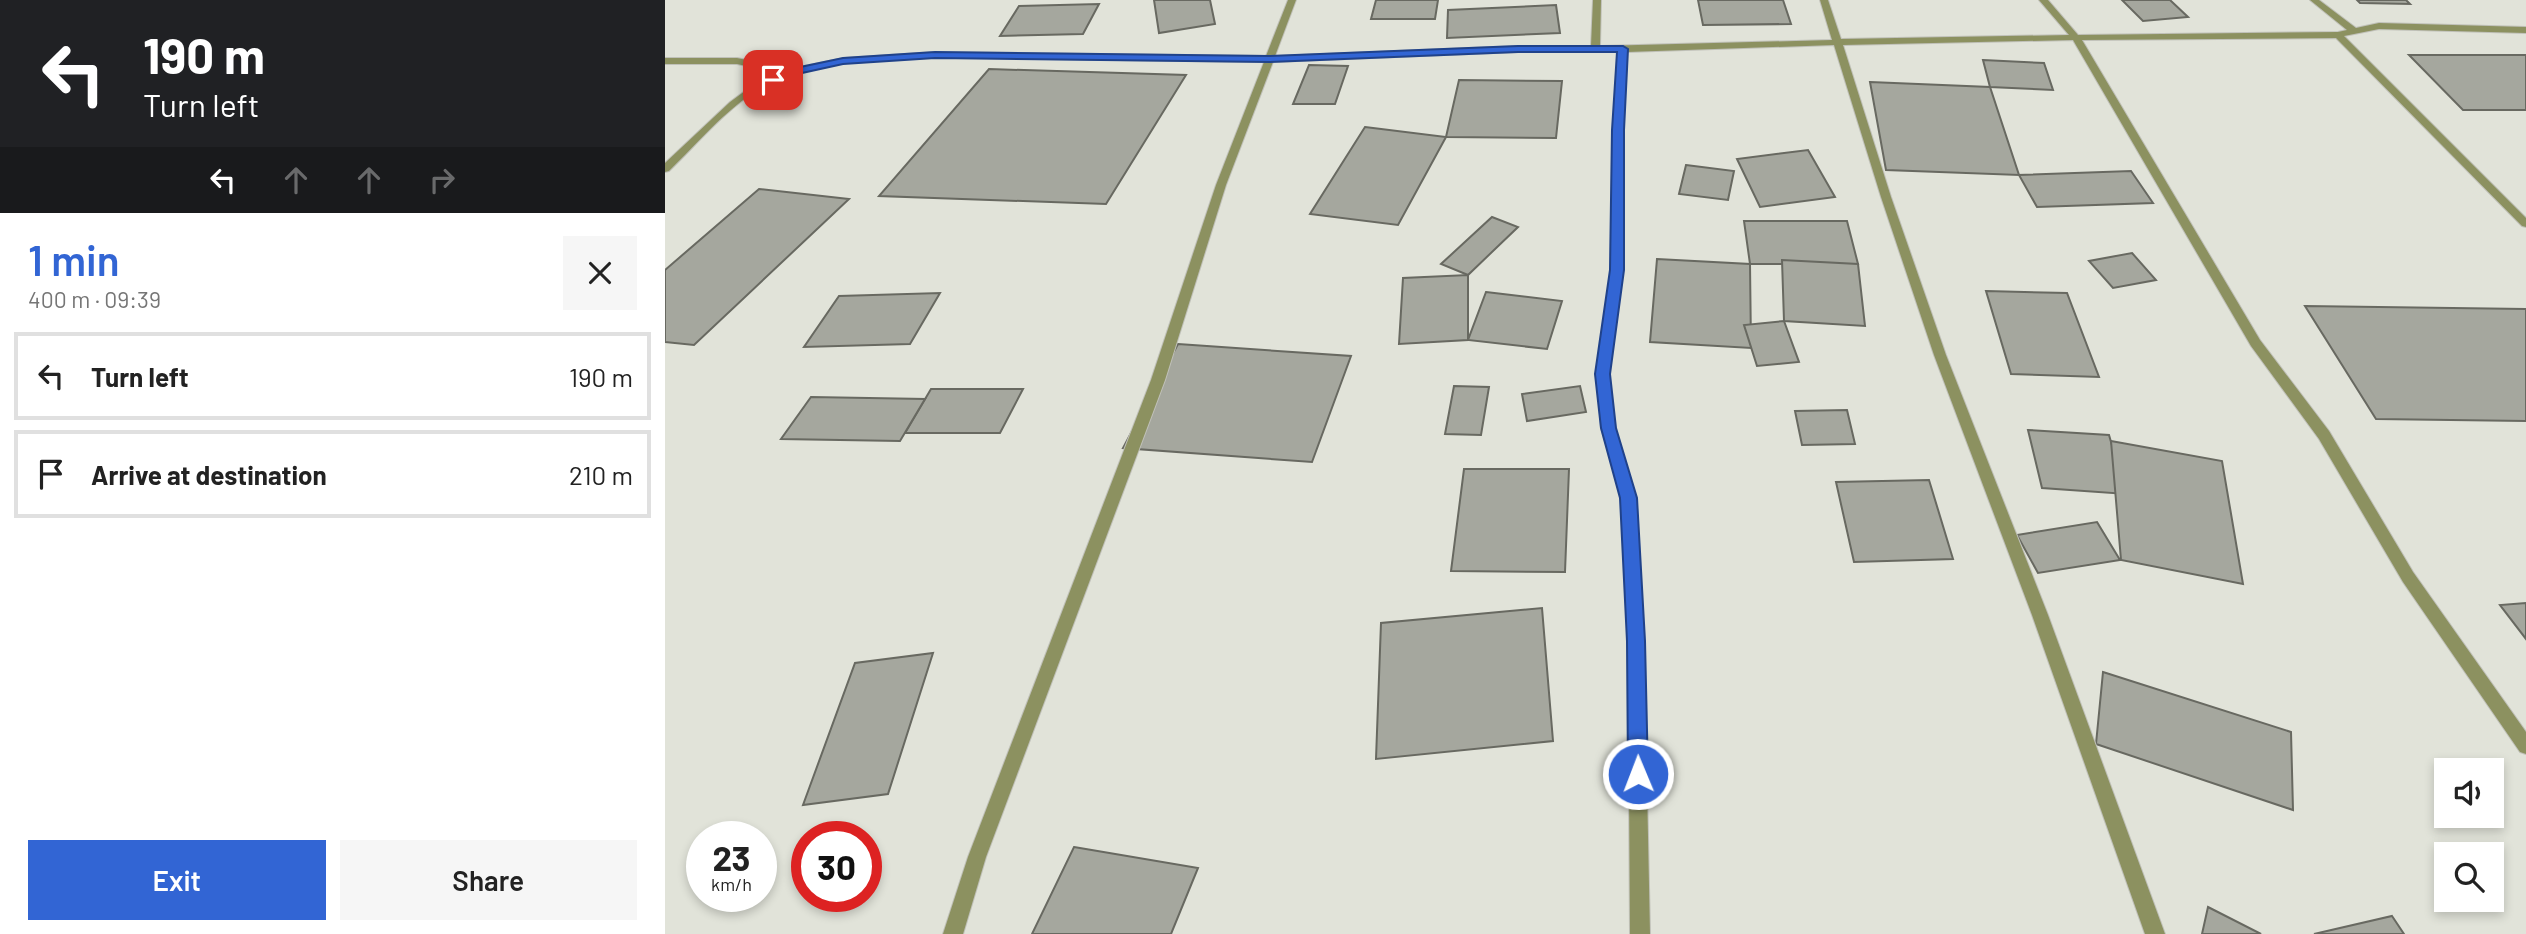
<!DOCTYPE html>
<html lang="en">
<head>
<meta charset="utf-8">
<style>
	body { margin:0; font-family:Barlow,sans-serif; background:#f6f6f6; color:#222; height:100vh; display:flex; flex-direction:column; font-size:26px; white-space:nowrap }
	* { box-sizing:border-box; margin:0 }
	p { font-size:23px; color:#767676 }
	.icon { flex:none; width:38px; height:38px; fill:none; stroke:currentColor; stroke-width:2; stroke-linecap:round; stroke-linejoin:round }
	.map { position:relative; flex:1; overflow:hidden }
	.panel { display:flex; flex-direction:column; background:#fff; width:665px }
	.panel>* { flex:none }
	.banner { background:#202124; color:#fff; overflow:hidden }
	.tools { position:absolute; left:1769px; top:758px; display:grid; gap:14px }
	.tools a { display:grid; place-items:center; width:70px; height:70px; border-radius:0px; background:#fff; box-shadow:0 4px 10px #0003; font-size:35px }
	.speed { position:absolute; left:21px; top:821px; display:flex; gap:14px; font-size:35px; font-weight:700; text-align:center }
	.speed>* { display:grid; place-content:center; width:91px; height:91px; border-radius:50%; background:#fff; box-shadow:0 4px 10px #0003; line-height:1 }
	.speed small { font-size:18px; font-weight:400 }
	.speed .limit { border:10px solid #d22; background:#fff; color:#111 }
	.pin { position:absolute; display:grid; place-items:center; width:60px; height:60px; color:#fff; margin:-30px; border-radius:14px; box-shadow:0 4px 10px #0006 }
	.me { position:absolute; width:77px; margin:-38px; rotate:359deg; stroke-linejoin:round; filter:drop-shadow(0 0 5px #0008) }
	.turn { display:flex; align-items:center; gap:24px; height:147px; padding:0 28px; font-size:32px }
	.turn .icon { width:91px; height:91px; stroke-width:2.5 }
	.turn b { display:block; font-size:49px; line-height:60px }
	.lanes { display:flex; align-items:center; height:66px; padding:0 28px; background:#0003; justify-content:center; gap:35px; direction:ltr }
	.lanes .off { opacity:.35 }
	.round { display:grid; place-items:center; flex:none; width:74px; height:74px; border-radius:0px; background:#f6f6f6 }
	.head { display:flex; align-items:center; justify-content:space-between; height:119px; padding:0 28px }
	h1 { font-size:42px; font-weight:600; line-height:52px; color:#3265d4 }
	.button { display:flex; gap:14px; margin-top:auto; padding:14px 28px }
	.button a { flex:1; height:80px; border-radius:0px; background:#3265d4; color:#fff; font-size:28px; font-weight:600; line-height:80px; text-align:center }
	.button a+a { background:#f6f6f6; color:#222 }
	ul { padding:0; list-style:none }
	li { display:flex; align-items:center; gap:21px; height:88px; margin:0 14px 10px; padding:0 14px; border:4px solid #e0e0e0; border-radius:0px }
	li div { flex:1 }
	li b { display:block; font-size:26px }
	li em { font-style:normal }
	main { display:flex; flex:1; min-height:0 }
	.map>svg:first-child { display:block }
	.building { fill:#a5a79e; stroke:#686961; stroke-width:2 }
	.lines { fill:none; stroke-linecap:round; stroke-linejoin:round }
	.minor-casing { stroke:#c0c1b9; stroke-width:2 }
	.minor { fill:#8c9160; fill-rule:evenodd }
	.route { fill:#3265d4; stroke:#20428a; stroke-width:2 }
</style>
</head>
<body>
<main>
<section class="panel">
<div class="banner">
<div class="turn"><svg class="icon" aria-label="left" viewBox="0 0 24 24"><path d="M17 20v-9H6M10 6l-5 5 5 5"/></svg><div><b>190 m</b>Turn left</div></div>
<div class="lanes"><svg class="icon" aria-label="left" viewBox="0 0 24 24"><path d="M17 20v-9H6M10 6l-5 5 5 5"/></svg><svg class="icon off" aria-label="ahead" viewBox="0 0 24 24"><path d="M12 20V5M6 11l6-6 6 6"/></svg><svg class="icon off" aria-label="ahead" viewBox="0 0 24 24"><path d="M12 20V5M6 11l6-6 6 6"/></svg><svg class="icon off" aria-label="right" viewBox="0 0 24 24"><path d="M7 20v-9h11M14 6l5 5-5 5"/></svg></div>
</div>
<div class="head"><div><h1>1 min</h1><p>400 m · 09:39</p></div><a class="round"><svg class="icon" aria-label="close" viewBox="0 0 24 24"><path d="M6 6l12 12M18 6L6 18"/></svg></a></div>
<ul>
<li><svg class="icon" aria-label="left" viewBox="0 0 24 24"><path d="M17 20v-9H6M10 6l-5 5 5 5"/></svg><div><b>Turn left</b></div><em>190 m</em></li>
<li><svg class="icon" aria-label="arrive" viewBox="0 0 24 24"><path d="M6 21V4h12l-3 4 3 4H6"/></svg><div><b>Arrive at destination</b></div><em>210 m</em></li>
</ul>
<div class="button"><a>Exit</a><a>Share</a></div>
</section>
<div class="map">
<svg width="1861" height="934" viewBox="0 0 1861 934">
	<rect width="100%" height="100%" fill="#e1e3d9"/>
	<g class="building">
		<polygon points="489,0 545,0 550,24 494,33"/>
		<polygon points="711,0 773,0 770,19 706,19"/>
		<polygon points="1033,0 1118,0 1126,24 1038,25"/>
		<polygon points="1457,0 1505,0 1523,17 1478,21"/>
		<polygon points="1692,0 1741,0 1745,4 1695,3"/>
		<polygon points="434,4 418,34 335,36 354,6"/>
		<polygon points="891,5 895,33 782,38 783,10"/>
		<polygon points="1744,55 1861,55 1861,110 1798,110"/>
		<polygon points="1318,60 1379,63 1388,90 1325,87"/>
		<polygon points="644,65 683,66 670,104 628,104"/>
		<polygon points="324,69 521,75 441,204 214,196"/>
		<polygon points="794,80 897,81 891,138 781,137"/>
		<polygon points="1205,82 1325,87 1354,175 1221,170"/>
		<polygon points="700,127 781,137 733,225 645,214"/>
		<polygon points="1143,150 1170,197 1095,207 1072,159"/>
		<polygon points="1021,165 1069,171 1063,200 1014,194"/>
		<polygon points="1466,171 1488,203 1372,207 1354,175"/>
		<polygon points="94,189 184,199 29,345 0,342 0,270"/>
		<polygon points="827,217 853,227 803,275 776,264"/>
		<polygon points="1079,221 1182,221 1193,264 1085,264"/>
		<polygon points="1467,253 1491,280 1448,288 1424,261"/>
		<polygon points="992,259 1085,264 1086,348 985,342"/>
		<polygon points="1117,260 1193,264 1200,326 1119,321"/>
		<polygon points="803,275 803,340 734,344 738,278"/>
		<polygon points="1321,291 1402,293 1434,377 1346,374"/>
		<polygon points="821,292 897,301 882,349 803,340"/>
		<polygon points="275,293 245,344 139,347 174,296"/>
		<polygon points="1640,306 1861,309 1861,421 1711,419"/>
		<polygon points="1119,321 1134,362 1092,366 1079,325"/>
		<polygon points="513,344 686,356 647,462 458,448"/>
		<polygon points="789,386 824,387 816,435 780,434"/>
		<polygon points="915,386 921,412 862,421 857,394"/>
		<polygon points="266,389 358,389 335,433 240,433"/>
		<polygon points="146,397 260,399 235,441 116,439"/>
		<polygon points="1182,410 1190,444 1137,445 1130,411"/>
		<polygon points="1363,430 1444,435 1461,494 1377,488"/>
		<polygon points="1446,441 1557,461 1578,584 1456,560"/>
		<polygon points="799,469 904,469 900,572 786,571"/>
		<polygon points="1264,480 1288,559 1189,562 1171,482"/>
		<polygon points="1432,522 1455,560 1373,573 1352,535"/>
		<polygon points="1861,603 1861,639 1835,605"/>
		<polygon points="877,608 888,741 711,759 716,623"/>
		<polygon points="268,653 223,794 138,805 190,663"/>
		<polygon points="1438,672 1626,732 1628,810 1431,744"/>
		<polygon points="409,847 533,868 506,934 367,934"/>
		<polygon points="1543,907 1596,934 1537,934"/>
		<polygon points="1727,916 1739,934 1649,934"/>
	</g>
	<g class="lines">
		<defs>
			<path id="minor" d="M 623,0 L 631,0 L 610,56 L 853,46 L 926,46 L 928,0 L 936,0 L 935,46 L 1167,40 L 1155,0 L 1163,0 L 1176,39 L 1404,35 L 1374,0 L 1383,0 L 1413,35 L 1673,32 L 1682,30 L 1645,0 L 1654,0 L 1691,28 L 1714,23 L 1861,27 L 1861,33 L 1714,29 L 1679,36 L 1861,218 L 1861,227 L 1857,226 L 1671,38 L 1417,40 L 1595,340 L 1664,431 L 1748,572 L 1861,732 L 1861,754 L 1855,752 L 1738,582 L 1654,439 L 1586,346 L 1408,40 L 1178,45 L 1226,197 L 1281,355 L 1383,615 L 1500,934 L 1480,934 L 1367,615 L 1269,355 L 1216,197 L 1169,45 L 962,52 L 958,130 L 958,270 L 944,375 L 950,428 L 971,498 L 979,641 L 985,934 L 965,934 L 963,641 L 957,498 L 936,428 L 932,375 L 946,270 L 948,130 L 953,52 L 853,52 L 608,62 L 561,185 L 500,380 L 321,857 L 298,934 L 278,934 L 303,857 L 486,380 L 551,185 L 599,62 C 526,61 454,60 381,59 C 303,58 161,49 94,89 C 60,110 32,144 4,171 L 0,172 L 0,163 L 65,102 L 88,85 L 115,73 L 72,64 L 0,64 L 0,58 L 72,58 L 125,69 L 179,58 L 270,52 L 601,56 Z"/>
		</defs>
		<use href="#minor" class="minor-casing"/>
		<use href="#minor" class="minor"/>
	</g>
	<polygon class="route" points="853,46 958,46 963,49 959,130 959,270 945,374 951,428 972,498 980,641 983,774 980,781 973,784 966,781 963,774 962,641 955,498 936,428 930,374 945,270 947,130 952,52 853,52 605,62 270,58 178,64 128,75 108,83 103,80 121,70 178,58 270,52 605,56"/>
</svg>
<div class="tools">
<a><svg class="icon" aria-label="sound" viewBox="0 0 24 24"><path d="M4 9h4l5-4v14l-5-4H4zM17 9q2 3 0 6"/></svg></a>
<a><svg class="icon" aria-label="search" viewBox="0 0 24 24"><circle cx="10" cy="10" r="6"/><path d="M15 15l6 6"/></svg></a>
</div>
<div class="speed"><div>23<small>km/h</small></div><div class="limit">30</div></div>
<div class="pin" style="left:108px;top:80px;background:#d93025"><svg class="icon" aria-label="arrive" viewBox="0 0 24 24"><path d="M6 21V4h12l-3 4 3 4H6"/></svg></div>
<svg class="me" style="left:973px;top:774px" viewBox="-20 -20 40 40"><circle r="17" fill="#3265d4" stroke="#fff" stroke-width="3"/><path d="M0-11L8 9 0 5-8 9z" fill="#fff"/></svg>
</div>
</main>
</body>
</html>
